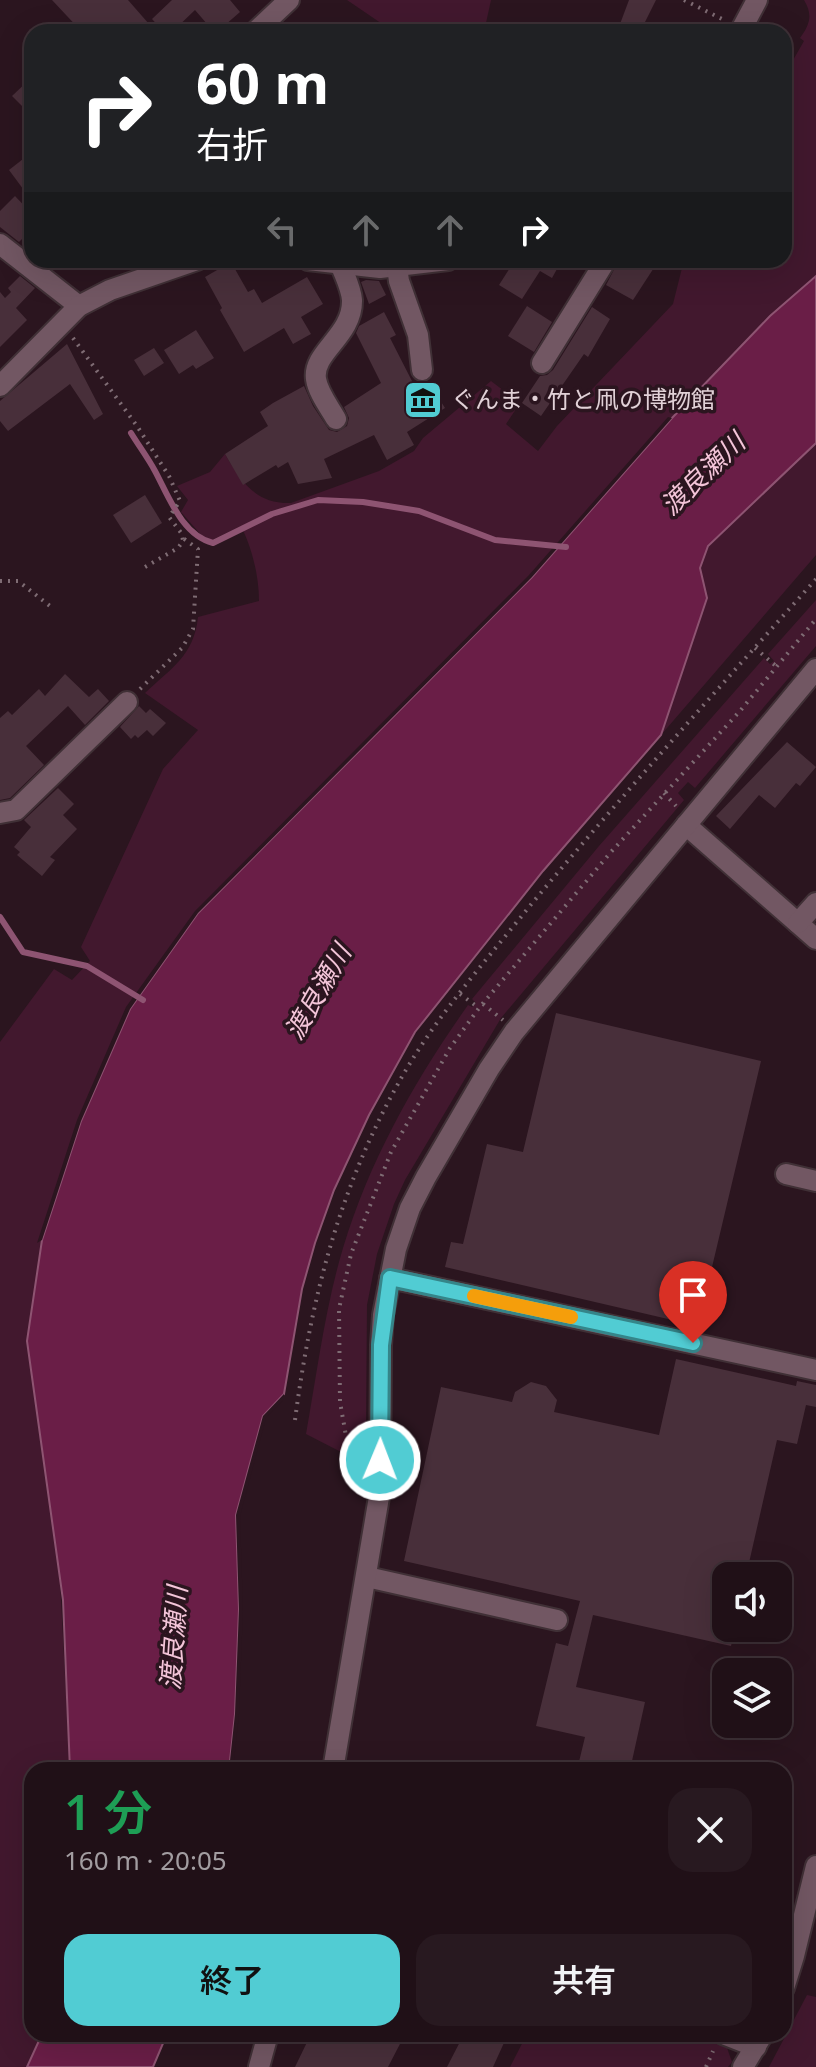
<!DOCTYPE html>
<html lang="ja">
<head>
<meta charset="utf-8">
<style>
	body { margin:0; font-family:"Noto Sans","Noto Sans JP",sans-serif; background:#281920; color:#f1f3f6; height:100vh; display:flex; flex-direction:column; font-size:30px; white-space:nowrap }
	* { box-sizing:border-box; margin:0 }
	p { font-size:26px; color:#a29da1 }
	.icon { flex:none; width:44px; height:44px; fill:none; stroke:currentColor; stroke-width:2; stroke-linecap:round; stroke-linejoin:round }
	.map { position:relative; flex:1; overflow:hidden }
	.drawer { position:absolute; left:24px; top:1762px; width:768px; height:280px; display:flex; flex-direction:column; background:#201017; border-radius:24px; box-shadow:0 8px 32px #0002,0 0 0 2px #3d3036 }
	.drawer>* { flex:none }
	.banner { position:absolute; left:24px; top:24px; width:768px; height:244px; border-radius:24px; box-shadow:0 8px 32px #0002,0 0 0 2px #3d3036; background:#202124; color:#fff; overflow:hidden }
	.tools { position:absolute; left:712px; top:1562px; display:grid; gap:16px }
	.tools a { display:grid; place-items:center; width:80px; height:80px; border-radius:16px; background:#201017; box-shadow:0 8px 32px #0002,0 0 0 2px #3d3036; font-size:40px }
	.pin { position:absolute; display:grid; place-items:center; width:68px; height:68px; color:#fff; margin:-82px -34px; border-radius:50% 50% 50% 0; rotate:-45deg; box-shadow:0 0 8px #0007 }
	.pin .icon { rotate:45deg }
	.me { position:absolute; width:88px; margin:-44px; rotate:1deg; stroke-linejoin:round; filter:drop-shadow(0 0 6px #0008) }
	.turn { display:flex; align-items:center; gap:28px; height:168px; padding:0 40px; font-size:36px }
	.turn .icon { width:104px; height:104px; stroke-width:2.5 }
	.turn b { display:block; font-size:56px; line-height:68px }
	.lanes { display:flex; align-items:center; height:76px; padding:0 40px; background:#0003; justify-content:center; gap:40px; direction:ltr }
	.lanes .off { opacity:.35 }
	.round { display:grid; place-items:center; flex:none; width:84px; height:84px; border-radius:24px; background:#281920 }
	.head { display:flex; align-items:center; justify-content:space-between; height:136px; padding:0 40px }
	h1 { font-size:48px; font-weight:600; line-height:60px; color:#1e9e55 }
	.primary-button { display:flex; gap:16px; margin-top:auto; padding:16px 40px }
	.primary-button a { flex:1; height:92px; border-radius:24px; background:#51ccd3; color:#111; font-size:32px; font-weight:600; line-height:92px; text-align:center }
	.primary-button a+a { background:#281920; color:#f1f3f6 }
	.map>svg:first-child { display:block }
	.green { fill:#42182e }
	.water { fill:#6a1e47; stroke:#8e5472; stroke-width:2 }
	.pier { fill:#2b151f }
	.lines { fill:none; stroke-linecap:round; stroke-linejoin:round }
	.stream { stroke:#8e5472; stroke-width:6 }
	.building { fill:#482f3a }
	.minor-casing { stroke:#403036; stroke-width:24 }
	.path { stroke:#7f6c74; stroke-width:4; stroke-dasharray:2 6; stroke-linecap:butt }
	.minor { stroke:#725763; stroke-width:20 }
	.route-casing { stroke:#358589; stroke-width:20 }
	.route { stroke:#51ccd3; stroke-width:14 }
	.slow { stroke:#f59e0b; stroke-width:14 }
	.labels { text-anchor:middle; stroke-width:7; stroke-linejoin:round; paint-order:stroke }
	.poi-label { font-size:24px; fill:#e1d1d7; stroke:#2b151f; text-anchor:start }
	.water-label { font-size:26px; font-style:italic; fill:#f4c5d9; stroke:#2b151f }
</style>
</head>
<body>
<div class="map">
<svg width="816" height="2067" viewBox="0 0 816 2067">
	<rect width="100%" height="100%" fill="#2b151f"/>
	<g class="green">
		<polygon points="347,0 491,0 484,32 394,32"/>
		<path d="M 804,0 L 816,0 L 816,276 L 770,316 L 672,418 L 532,577 L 81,1121 L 42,1240 L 70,1770 L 32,1770 L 32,2034 L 42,2034 L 27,2067 L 0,2067 L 0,1042 L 54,969 L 72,980 L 90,961 L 81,947 L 163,769 L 198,730 L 145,693 C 171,668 194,656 198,617 L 259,601 C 259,576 252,548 241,526 L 212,540 L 202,536 L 181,512 L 188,500 L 177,486 L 210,472 L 225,454 C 241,481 255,504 291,503 L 379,471 L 414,451 L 423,438 L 491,381 L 520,403 L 506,424 L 538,451 L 557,426 L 673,304 L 682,268 L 688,260 L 784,260 L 784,76 L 804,41 L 800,38 C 810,24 813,15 804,0 Z"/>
		<polygon points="816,443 816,555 661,735 707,598 700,568 708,546"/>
		<path d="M 816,600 L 816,646 L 695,788 L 688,782 L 678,793 L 684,800 L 501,1018 L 405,1180 L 394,1204 L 377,1254 L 367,1305 L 366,1427 L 361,1489 L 341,1452 L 306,1434 C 317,1373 325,1308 343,1248 C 370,1159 415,1080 468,1005 L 472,1007 L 476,1003 L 472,999 L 599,846 L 764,658 L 770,664 L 774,661 L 768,654 Z"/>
		<polygon points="807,1995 816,1997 816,2067 769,2067"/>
		<polygon points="527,2034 680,2034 726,2045 732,2062 728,2067 510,2067"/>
	</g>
	<g class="water">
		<polygon points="816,276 816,443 708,546 700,568 707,598 661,735 543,871 415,1032 369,1115 334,1190 315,1243 302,1289 284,1394 263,1416 236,1515 239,1609 235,1714 229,1770 70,1770 63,1600 27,1341 42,1240 81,1121 130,1009 198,913 532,577 672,418 770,316"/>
		<polygon points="42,2034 167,2034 153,2067 27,2067"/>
	</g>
	<g class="pier">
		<polygon points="668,417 672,418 532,577 198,913 130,1009 81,1121 42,1240 37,1243 77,1120 126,1007 195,911 529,575"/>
		<polygon points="284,1394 284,1399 266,1418 240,1516 243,1609 239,1714 233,1770 229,1770 235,1714 239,1609 236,1515 263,1416"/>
	</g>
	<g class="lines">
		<g class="stream">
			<path d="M 131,433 C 139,446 148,458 155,471 C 169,497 182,535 213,543 L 272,514 L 318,500 L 363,502 L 419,511 L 495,540 L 566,547"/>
			<polyline points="0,917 23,952 87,966 143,1000"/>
		</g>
	</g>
	<g class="building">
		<polygon points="52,0 128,0 156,32 82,32"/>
		<polygon points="172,0 230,0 240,12 217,32 214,32 195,10 172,32 164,32 152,19"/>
		<polygon points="629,0 656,0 640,32 617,32"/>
		<polygon points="32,77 32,116 12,96"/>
		<polygon points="32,152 32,201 9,170"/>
		<polygon points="15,196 32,214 32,229 19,242 0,227 0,211"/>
		<polygon points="515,260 562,260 552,278 540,271 522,299 499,285"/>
		<polygon points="619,260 659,260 633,300 606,285"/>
		<polygon points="231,262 248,292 254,289 262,303 307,277 323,304 301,317 311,334 293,344 284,328 244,352 220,310 222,308 205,277"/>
		<polygon points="20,276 35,288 16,308 27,320 0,347 0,292 5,298 11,292 8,288"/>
		<polygon points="366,280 379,281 386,295 369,304 361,282"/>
		<polygon points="527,306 552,322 534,352 508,336"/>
		<polygon points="592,307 610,319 588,357 584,354 541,416 522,403 540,376 547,375 553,370"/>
		<polygon points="384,312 396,335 390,338 413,383 428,381 445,408 407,432 414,445 387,460 374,435 324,459 332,478 298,484 288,462 278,468 276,465 243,485 225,454 268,426 260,412 273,403 304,386 313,406 329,430 337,432 347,426 349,418 344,407 381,383 356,333 359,326"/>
		<polygon points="196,330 214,358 196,369 193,365 179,374 164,350"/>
		<polygon points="67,344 103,414 94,420 70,384 8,431 0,421 0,401"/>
		<polygon points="154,348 164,363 144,376 134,360"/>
		<polygon points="145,495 162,523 131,543 113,515"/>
		<polygon points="65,674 89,697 98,689 109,701 85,725 68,706 26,746 44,765 10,798 0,800 0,718 8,711 12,715 39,689 45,696"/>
		<polygon points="139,706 146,713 150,709 166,723 153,736 147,730 138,738 135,735 131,739 120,727"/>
		<polygon points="787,742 816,767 800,786 796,783 775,808 759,795 730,829 716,816"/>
		<polygon points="58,788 74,804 63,815 77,829 50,857 55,860 42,876 17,855 20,852 14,847 31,827 24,820"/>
		<polygon points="556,1013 761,1061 698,1326 445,1267 451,1242 463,1244 487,1144 523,1152"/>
		<polygon points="676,1359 796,1386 797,1381 816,1385 816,1407 806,1405 797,1444 777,1440 746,1576 726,1576 726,1628 735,1628 731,1646 593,1615 576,1687 645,1702 630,1770 577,1770 585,1737 536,1726 556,1643 568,1646 580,1601 404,1561 441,1387 512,1402 515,1392 531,1382 546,1386 557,1400 554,1412 659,1435"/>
		<polygon points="311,2034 386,2034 401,2042 388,2067 295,2067"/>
		<polygon points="464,2034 508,2034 493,2067 447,2067"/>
	</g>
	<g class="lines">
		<defs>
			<g id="minor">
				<polyline points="255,32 289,0"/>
				<polyline points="740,32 757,0"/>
				<polyline points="0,244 79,306"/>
				<polyline points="308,260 380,268 448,260"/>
				<polyline points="397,267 399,281 418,335 422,370"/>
				<polyline points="542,363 606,260"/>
				<polyline points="0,386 79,306 110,290 197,260"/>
				<path d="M 336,419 C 330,408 318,393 316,379 C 312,352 353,336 352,300 C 351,287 344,275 340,263"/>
				<polyline points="0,813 16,810 127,702"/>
				<polyline points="686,825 816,939"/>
				<polyline points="798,923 816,903"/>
				<polyline points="786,1174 816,1181"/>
				<polyline points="390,1278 816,1370"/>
				<polyline points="367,1577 557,1620"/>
				<polyline points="333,1770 380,1491 381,1345 383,1315 396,1249 410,1208 426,1177 489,1069 514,1032 816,669"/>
				<polyline points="784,1988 794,1956 816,1866"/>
				<polyline points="723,2034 756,2047"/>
				<polyline points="259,2067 268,2034"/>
				<polyline points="743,2067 763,2034"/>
			</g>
		</defs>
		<use href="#minor" class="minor-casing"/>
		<g class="path">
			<polyline points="684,0 724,20"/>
			<polyline points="73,338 137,426 169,476 180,501 169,517 182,534 183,541 178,548 145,567"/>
			<polyline points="0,581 18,581 50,606"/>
			<polyline points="755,648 776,666"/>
			<polyline points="140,689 182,648 193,629 198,549 183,538"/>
			<polyline points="664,793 676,806"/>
			<polyline points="460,994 479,1008"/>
			<polyline points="483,1004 503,1020"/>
			<path d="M 295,1420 C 311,1299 339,1189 399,1082 C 434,1019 484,963 529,907 C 622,795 719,688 816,579"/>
			<polyline points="361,1477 355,1470 349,1453 340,1402 339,1309 351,1254 391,1152 450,1048 479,1008 611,852 740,711 816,619"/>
			<polyline points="706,2067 713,2051"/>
		</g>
		<use href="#minor" class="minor"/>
	</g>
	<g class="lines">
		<defs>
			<polyline id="route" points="380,1460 381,1345 390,1278 693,1343"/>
		</defs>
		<use href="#route" class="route-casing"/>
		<use href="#route" class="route"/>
		<polyline class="slow" points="474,1296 571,1317"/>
	</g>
	<defs>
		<symbol id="museum-square" viewBox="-11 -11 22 22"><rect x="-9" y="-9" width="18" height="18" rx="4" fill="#51ccd3" stroke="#2b151f"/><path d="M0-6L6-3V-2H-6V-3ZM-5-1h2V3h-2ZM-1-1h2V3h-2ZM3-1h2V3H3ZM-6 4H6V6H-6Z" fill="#111"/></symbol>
	</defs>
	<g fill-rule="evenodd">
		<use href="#museum-square" x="401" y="378" width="44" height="44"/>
	</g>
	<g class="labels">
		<g class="poi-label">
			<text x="451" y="408">ぐんま・竹と凧の博物館</text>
		</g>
		<g class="water-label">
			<text transform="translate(703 474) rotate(-44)" y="9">渡良瀬川</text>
			<text transform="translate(318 992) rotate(-60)" y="9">渡良瀬川</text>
			<text transform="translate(174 1638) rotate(-86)" y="9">渡良瀬川</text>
		</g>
	</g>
</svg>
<div class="tools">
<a><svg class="icon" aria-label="sound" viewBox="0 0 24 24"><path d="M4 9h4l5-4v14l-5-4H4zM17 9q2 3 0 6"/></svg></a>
<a><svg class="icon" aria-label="layers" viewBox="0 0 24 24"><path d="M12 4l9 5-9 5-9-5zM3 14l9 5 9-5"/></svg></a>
</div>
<div class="pin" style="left:693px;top:1343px;background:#d93025"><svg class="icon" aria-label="arrive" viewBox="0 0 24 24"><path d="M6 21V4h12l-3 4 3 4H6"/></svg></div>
<svg class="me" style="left:380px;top:1460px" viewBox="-20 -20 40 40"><circle r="17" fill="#51ccd3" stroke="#fff" stroke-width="3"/><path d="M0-11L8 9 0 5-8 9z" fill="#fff"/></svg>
<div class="banner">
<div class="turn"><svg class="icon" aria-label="right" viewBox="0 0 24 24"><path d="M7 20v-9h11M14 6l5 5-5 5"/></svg><div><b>60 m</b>右折</div></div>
<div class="lanes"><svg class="icon off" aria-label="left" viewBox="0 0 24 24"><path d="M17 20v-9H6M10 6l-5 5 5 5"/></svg><svg class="icon off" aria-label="ahead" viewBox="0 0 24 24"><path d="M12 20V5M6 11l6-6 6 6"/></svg><svg class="icon off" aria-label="ahead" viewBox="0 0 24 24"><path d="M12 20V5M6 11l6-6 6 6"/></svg><svg class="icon" aria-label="right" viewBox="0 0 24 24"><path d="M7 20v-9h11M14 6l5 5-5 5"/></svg></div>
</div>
<section class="drawer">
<div class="head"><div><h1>1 分</h1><p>160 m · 20:05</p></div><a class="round"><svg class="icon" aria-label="close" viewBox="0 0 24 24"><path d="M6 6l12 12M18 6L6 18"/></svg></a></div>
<div class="primary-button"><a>終了</a><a>共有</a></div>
</section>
</div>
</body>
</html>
